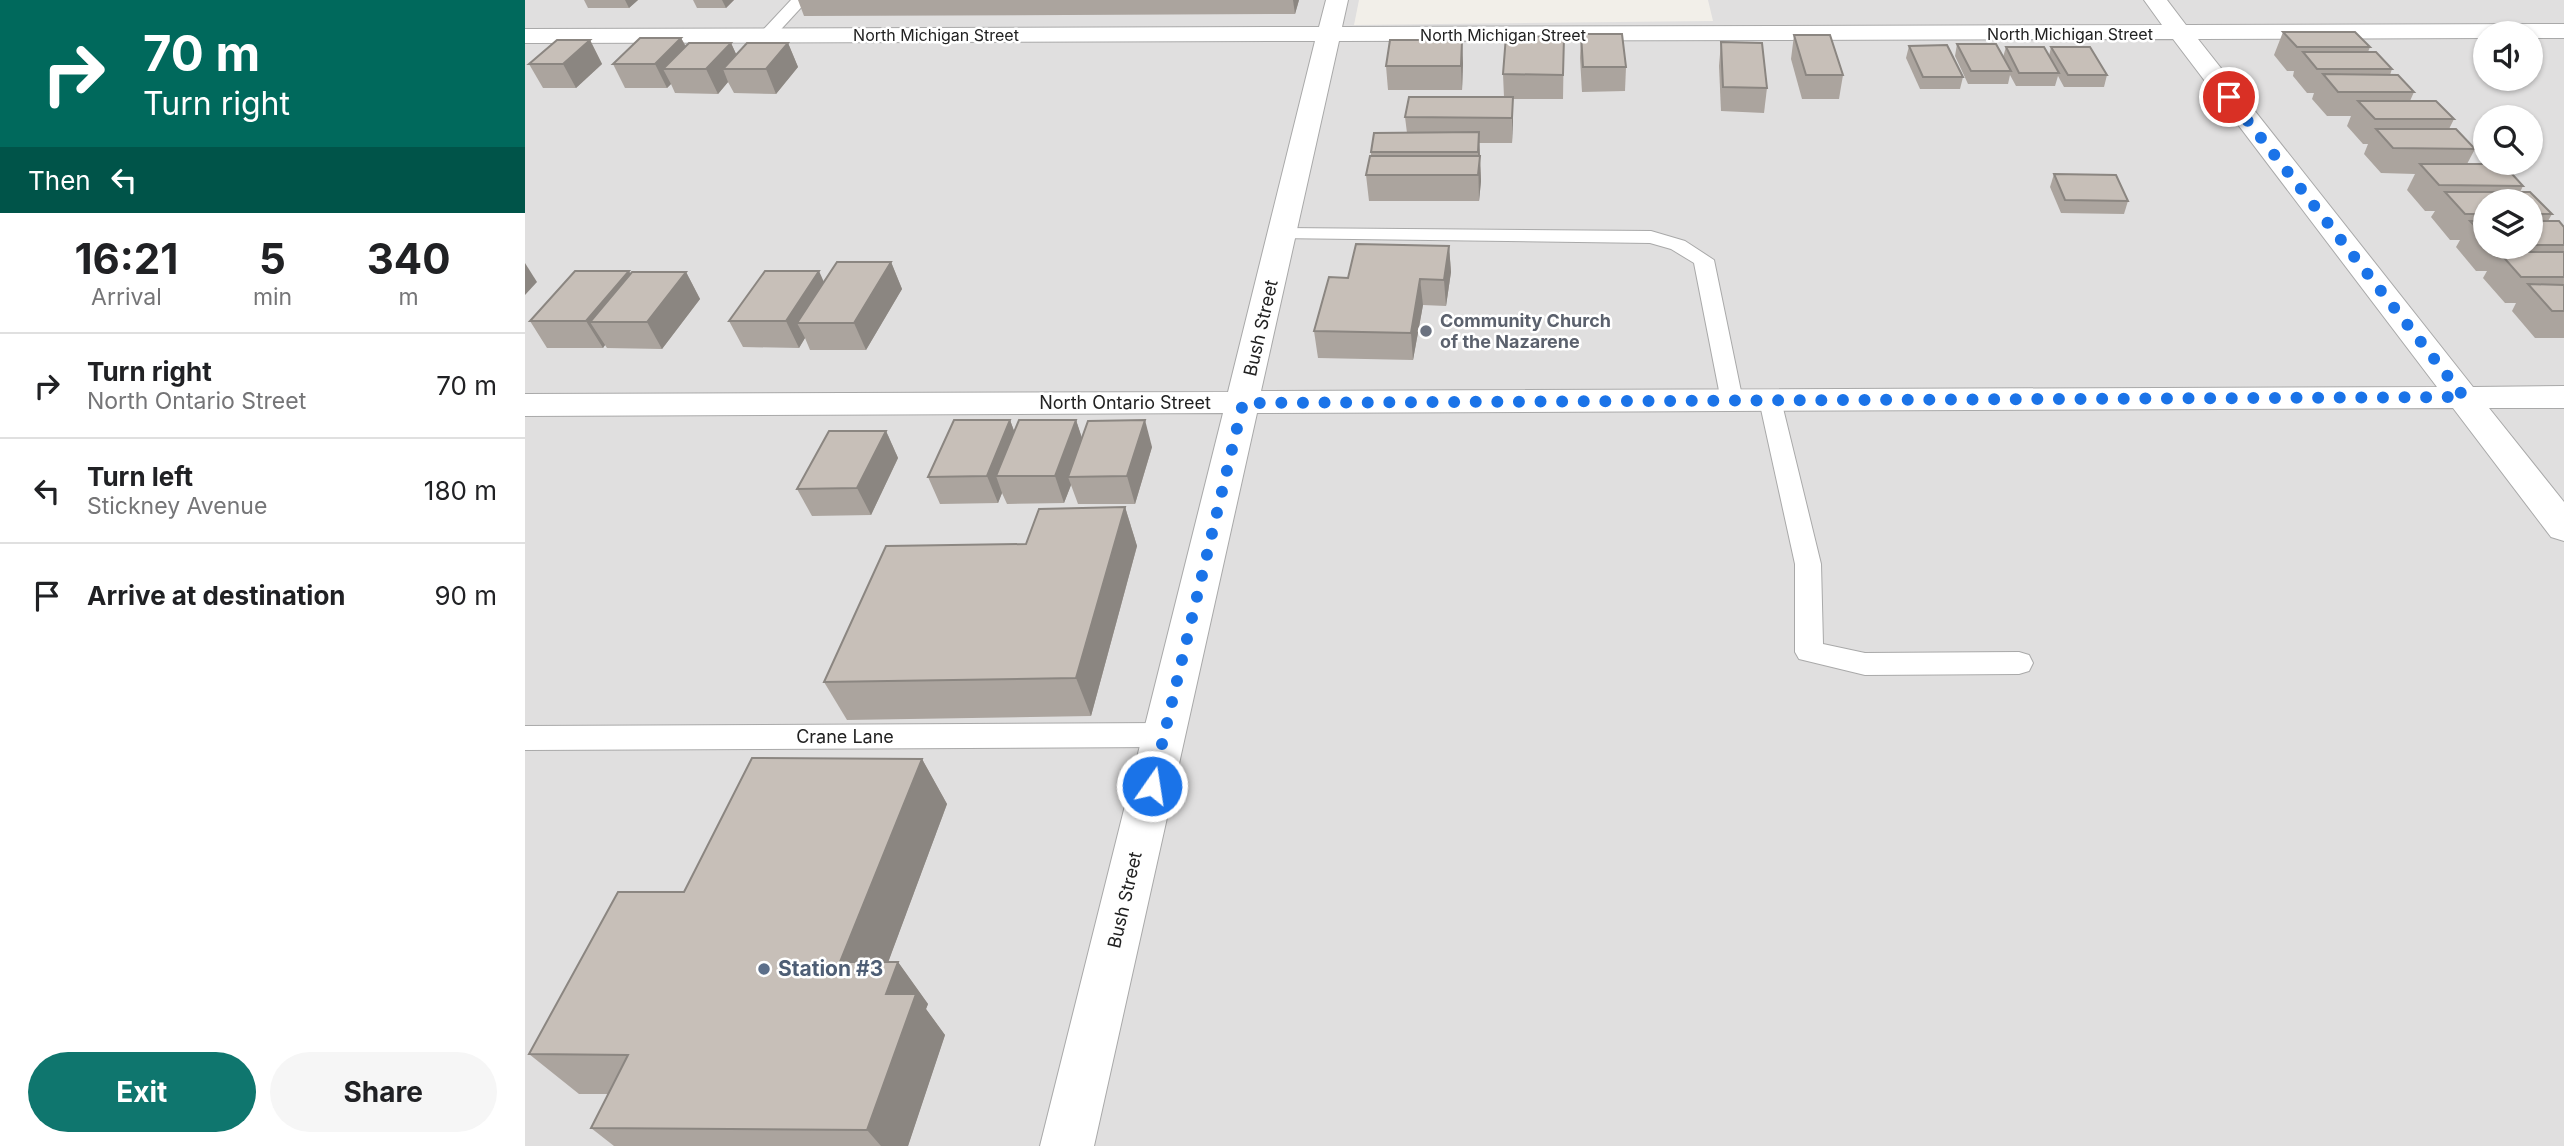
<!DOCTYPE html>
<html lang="en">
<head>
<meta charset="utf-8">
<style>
	body { margin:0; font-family:Inter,sans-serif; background:#f6f6f6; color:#202124; height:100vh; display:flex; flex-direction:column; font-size:26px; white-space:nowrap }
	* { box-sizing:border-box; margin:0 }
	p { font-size:23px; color:#757577 }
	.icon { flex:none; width:38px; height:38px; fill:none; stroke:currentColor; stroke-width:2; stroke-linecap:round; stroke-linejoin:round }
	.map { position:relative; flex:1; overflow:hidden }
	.details { display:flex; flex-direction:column; background:#fff; width:525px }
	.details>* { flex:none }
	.guide { background:#00695c; color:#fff; overflow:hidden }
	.tools { position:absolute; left:1948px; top:21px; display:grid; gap:14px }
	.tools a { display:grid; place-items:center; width:70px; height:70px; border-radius:50%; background:#fff; box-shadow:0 2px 5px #0004; font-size:35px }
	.pin { position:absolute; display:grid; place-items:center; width:60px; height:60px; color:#fff; margin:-30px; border:4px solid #fff; border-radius:50%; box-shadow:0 2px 7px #0007 }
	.me { position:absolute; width:77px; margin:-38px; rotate:13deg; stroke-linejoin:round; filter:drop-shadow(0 0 5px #0008) }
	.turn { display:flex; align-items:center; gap:24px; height:147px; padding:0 28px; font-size:32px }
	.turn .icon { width:91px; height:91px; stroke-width:2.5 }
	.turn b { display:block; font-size:49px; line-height:60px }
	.then { display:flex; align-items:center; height:66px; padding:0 28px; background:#0003; gap:14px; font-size:26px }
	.eta { display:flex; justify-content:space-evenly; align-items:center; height:119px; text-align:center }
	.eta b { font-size:42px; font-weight:700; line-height:49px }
	.action { display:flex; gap:14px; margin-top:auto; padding:14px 28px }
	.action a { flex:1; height:80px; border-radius:42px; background:#0f766e; color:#fff; font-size:28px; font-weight:700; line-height:80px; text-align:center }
	.action a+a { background:#f6f6f6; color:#202124 }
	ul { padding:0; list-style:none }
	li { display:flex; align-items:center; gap:21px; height:105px; padding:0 28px; border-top:2px solid #e0e0e0 }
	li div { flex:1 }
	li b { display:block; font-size:26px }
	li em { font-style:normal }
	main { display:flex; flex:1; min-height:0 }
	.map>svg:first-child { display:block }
	.residential { fill:#e0dfdf; fill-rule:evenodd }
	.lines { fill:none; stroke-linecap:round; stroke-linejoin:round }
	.service-casing { stroke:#a9a9a9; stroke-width:2 }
	.minor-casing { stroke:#a9a9a9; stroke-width:2 }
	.service { fill:#fff; fill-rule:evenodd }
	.minor { fill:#fff; fill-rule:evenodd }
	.wall { fill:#aba49e; fill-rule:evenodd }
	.shaded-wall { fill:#8b8681 }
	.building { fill:#c7bfb8; stroke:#8b8681; stroke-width:2 }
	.route { stroke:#1a73e8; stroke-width:12; stroke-dasharray:0 21.6 }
	.worship-dot { fill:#6b7280; stroke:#fff; stroke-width:2.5 }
	.service-dot { fill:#5c6f8a; stroke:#fff; stroke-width:2.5 }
	.labels { text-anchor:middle; stroke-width:5; stroke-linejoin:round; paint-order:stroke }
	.far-street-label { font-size:16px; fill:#222; stroke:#fff }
	.worship-label { font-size:18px; font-weight:bold; fill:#5b616d; stroke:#fff; text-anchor:start }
	.street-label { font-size:18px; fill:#222; stroke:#fff }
	.near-service-label { font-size:21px; font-weight:bold; fill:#4e5e75; stroke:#fff; text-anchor:start }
</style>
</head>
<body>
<main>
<section class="details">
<div class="guide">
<div class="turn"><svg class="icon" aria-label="right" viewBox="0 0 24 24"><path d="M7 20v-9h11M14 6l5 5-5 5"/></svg><div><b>70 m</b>Turn right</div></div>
<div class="then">Then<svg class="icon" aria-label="left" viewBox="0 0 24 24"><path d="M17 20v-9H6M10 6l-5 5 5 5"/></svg></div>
</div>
<div class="eta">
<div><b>16:21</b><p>Arrival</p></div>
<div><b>5</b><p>min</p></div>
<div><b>340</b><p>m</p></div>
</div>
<ul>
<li><svg class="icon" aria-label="right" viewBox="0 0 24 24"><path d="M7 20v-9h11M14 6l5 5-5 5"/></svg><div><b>Turn right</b><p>North Ontario Street</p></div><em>70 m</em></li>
<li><svg class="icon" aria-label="left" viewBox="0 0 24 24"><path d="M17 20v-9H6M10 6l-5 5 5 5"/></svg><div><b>Turn left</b><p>Stickney Avenue</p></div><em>180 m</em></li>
<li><svg class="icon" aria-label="arrive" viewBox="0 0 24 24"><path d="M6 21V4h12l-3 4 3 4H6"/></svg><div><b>Arrive at destination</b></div><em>90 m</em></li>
</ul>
<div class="action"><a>Exit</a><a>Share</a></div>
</section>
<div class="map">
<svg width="2039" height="1146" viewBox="0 0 2039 1146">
	<rect width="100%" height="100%" fill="#f2efe9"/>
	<path class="residential" d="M 0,0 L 834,0 L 829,25 L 1188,21 L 1183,0 L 2039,0 L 2039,1146 L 0,1146 ZM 1960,33 L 2006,33 L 2006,79 L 1960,79 ZM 1960,117 L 2006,117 L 2006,163 L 1960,163 ZM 1960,201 L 2006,201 L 2006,247 L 1960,247 Z"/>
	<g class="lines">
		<defs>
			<g id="service">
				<polygon points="266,0 283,0 248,38 236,38 234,35 236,32"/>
				<polygon points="758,228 1126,231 1160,241 1189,260 1218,401 1215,406 1207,408 1199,406 1196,401 1169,263 1146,249 1125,243 751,238 748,234 751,230"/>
				<polygon points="1245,393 1253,395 1256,400 1296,564 1298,644 1340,653 1494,652 1504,655 1508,663 1504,671 1494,674 1340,675 1274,659 1270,652 1270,564 1234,400 1237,395"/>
				<polygon points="639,723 649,727 654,735 649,743 639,747 0,750 0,726"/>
			</g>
			<path id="minor" d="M 801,0 L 823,0 L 817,27 L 1637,25 L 1619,0 L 1642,0 L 1661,25 L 2039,24 L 2039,38 L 2006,38 L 2006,33 L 1960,33 L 1960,38 L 1673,39 L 1948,387 L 2039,386 L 2039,408 L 1964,408 L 2039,502 L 2039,541 L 2026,537 L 1928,408 L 732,413 L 569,1146 L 515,1146 L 698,413 L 0,416 L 0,394 L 703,392 L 790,41 L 0,43 L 0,29 L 794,27 ZM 1648,39 L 1912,387 L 736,391 L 814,41 Z"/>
		</defs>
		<use href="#service" class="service-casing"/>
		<use href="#minor" class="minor-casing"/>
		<use href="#service" class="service"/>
		<use href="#minor" class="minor"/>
	</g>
	<g class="wall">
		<polygon points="59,0 113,0 104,8 63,8"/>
		<polygon points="168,0 209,0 201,8 172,8"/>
		<polygon points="273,0 774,0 770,14 279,16"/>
		<path d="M 1758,32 L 1845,47 L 1843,52 L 1867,69 L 1865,75 L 1889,92 L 1885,101 L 1929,119 L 1924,129 L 1950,149 L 1942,164 L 1998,186 L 1995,192 L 2027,214 L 2023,221 L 2039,227 L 2039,338 L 2010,338 L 1987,311 L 1991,303 L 1980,303 L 1958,278 L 1962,271 L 1951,271 L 1931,247 L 1935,240 L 1925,240 L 1906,217 L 1910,211 L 1900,211 L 1882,190 L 1890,174 L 1856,173 L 1839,154 L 1843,144 L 1838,144 L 1822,126 L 1826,116 L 1802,116 L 1787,99 L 1789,93 L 1782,93 L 1768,76 L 1769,71 L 1762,71 L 1749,55 ZM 1960,201 L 2006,201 L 2006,247 L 1960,247 Z"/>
		<polygon points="1056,34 1101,67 1100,91 1057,92 1055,58"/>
		<polygon points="1269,35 1318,75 1314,99 1277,99 1266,59"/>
		<polygon points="1039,37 1038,99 988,99 987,143 954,143 956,181 954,201 844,201 841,175 846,156 846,152 882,133 880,117 979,97 978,74"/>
		<polygon points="156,38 161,46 206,43 211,54 263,43 273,67 251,94 209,93 203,82 193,94 150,93 146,84 142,88 100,88 88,64"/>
		<polygon points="65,40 77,64 51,88 18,88 4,64"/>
		<polygon points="1196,42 1242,88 1239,113 1196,111 1194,66"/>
		<polygon points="1432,44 1478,57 1481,47 1524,56 1526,47 1582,75 1579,87 1539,87 1533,76 1530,86 1491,86 1485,75 1483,84 1443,84 1430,56"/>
		<polygon points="1384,46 1438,77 1435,89 1395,89 1381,58"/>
		<polygon points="938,63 937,90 863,90 861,66"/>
		<polygon points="1529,174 1603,201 1599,214 1536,213 1525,187"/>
		<polygon points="924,246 926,272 921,306 898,305 888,360 793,358 789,331 823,278"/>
		<polygon points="366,262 377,289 341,350 285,350 280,338 274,348 218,347 204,321 299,283"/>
		<polygon points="161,272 175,299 137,349 82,348 80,345 78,348 22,348 5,321 105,274"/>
		<polygon points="485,420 489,431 551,420 557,439 627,447 610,504 553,504 546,485 539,503 482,504 477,493 473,503 415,504 403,477"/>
		<polygon points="361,431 373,458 346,515 287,516 272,489"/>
		<polygon points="600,507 612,546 566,716 322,720 299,682 501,544"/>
		<polygon points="397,759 422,804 363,962 373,962 403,1004 401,1009 420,1035 383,1146 89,1146 66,1128 83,1094 54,1094 4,1054 159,892"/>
	</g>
	<g class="shaded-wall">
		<polygon points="100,0 113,0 104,8"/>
		<polygon points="197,0 209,0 201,8"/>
		<polygon points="768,0 774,0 770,14"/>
		<polygon points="156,38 168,61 138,69 146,84 142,88 130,64"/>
		<polygon points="65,40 77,64 51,88 38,64"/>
		<polygon points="937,40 938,63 937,90 936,66"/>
		<polygon points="206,43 217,67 198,69 203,82 193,94 181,69"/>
		<polygon points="263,43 273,67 251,94 241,69"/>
		<polygon points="988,97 988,122 987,143 987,118"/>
		<polygon points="954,132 956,181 954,201 953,152"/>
		<polygon points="924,246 926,272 921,306 919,280"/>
		<polygon points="366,262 377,289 341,350 329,323"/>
		<polygon points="0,263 12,282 0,295"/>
		<polygon points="104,271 119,298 65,322 80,345 78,348 61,321"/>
		<polygon points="294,271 306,298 272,323 280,338 274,348 261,321"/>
		<polygon points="161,272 175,299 137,349 122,322"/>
		<polygon points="895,279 898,305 888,360 886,333"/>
		<polygon points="485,420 495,447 471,476 477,493 473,503 462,476"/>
		<polygon points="551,420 560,447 543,477 546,485 539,503 530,476"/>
		<polygon points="620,420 627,447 610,504 602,476"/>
		<polygon points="361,431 373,458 346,515 332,488"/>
		<polygon points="600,507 612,546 566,716 551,678"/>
		<polygon points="397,759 422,804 348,1003 315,962"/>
		<polygon points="373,962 403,1004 401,1009 420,1035 383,1146 356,1146 342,1130 361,994"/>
	</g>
	<g class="building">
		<polygon points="1758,32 1830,32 1845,47 1772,47"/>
		<polygon points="1056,34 1097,34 1101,67 1058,67"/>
		<polygon points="1269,35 1305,35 1318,75 1281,75"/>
		<polygon points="981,36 1039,37 1038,75 978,74"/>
		<polygon points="115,38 156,38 130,64 88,64"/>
		<polygon points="32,40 65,40 38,64 4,64"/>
		<polygon points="865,40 937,40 936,66 861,66"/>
		<polygon points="1196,42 1237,43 1242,88 1198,87"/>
		<polygon points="164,43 206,43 181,69 138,69"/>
		<polygon points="222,43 263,43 241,69 198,69"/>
		<polygon points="1432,44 1471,44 1486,71 1446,71"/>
		<polygon points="1422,45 1438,77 1398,77 1384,46"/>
		<polygon points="1481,47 1519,47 1534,73 1494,73"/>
		<polygon points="1526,47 1565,47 1582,75 1543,75"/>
		<polygon points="1778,52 1851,52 1867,69 1792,69"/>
		<polygon points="1798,74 1873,75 1889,92 1813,92"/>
		<polygon points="884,97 988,97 987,118 880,117"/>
		<polygon points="1833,101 1911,101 1929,119 1850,119"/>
		<polygon points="1851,129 1931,129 1950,149 1868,148"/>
		<polygon points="954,132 953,152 846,152 849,133"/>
		<polygon points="845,156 955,156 953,175 841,175"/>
		<polygon points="1895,164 1978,164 1998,186 1914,185"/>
		<polygon points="1529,174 1591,175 1603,201 1540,200"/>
		<polygon points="1920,192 2005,192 2027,214 2006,214 2006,201 1960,201 1960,214 1940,214"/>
		<polygon points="1945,221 1960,221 1960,237"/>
		<polygon points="2006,221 2034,221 2039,227 2039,245 2006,245"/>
		<polygon points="831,244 924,246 919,280 895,279 886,333 789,331 804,277 823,278"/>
		<polygon points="1974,252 2039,252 2039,277 1996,277"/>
		<polygon points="312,262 366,262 329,323 272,323"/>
		<polygon points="50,271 104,271 61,321 5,321"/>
		<polygon points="240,271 294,271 261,321 204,321"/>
		<polygon points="107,272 161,272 122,322 65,322"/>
		<polygon points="2003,284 2039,285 2039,311 2027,311"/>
		<polygon points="429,420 485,420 462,476 403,477"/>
		<polygon points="494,420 551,420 530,476 471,476"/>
		<polygon points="620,420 602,476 543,477 563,421"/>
		<polygon points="304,431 361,431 332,488 272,489"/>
		<polygon points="600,507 551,678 299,682 361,546 501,544 514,509"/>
		<polygon points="227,758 397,759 315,962 373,962 361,994 391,994 342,1130 66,1128 103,1055 4,1054 93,892 159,892"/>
	</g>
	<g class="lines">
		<polyline class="route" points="627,786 718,403 1939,397 1704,97"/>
	</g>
	<circle class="worship-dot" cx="901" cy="331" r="7"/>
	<circle class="service-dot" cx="239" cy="969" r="7"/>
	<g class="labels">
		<g class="far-street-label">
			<text x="1545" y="40">North Michigan Street</text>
			<text x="411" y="41">North Michigan Street</text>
			<text x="978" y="41">North Michigan Street</text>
		</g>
		<g class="worship-label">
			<text x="915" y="327">Community Church<tspan x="915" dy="21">of the Nazarene</tspan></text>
		</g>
		<g class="street-label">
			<text transform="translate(736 328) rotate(-77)" y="6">Bush Street</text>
			<text x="600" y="409">North Ontario Street</text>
			<text x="320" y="743">Crane Lane</text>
			<text transform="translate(600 900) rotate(-77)" y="6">Bush Street</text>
		</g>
		<g class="near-service-label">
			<text x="253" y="976">Station #3</text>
		</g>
	</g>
</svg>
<div class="tools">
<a><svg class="icon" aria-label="sound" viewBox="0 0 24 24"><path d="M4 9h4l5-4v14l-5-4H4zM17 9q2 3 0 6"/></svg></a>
<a><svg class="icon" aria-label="search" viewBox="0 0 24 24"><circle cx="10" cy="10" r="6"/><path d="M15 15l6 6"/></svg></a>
<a><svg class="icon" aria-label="layers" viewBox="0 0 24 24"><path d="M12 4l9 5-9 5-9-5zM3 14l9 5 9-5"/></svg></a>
</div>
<div class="pin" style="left:1704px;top:97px;background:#d93025"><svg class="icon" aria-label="arrive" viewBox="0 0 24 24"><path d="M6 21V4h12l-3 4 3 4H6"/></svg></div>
<svg class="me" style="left:627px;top:786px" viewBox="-20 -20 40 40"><circle r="17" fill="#1a73e8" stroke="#fff" stroke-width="3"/><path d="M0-11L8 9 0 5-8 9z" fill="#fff"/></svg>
</div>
</main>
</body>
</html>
